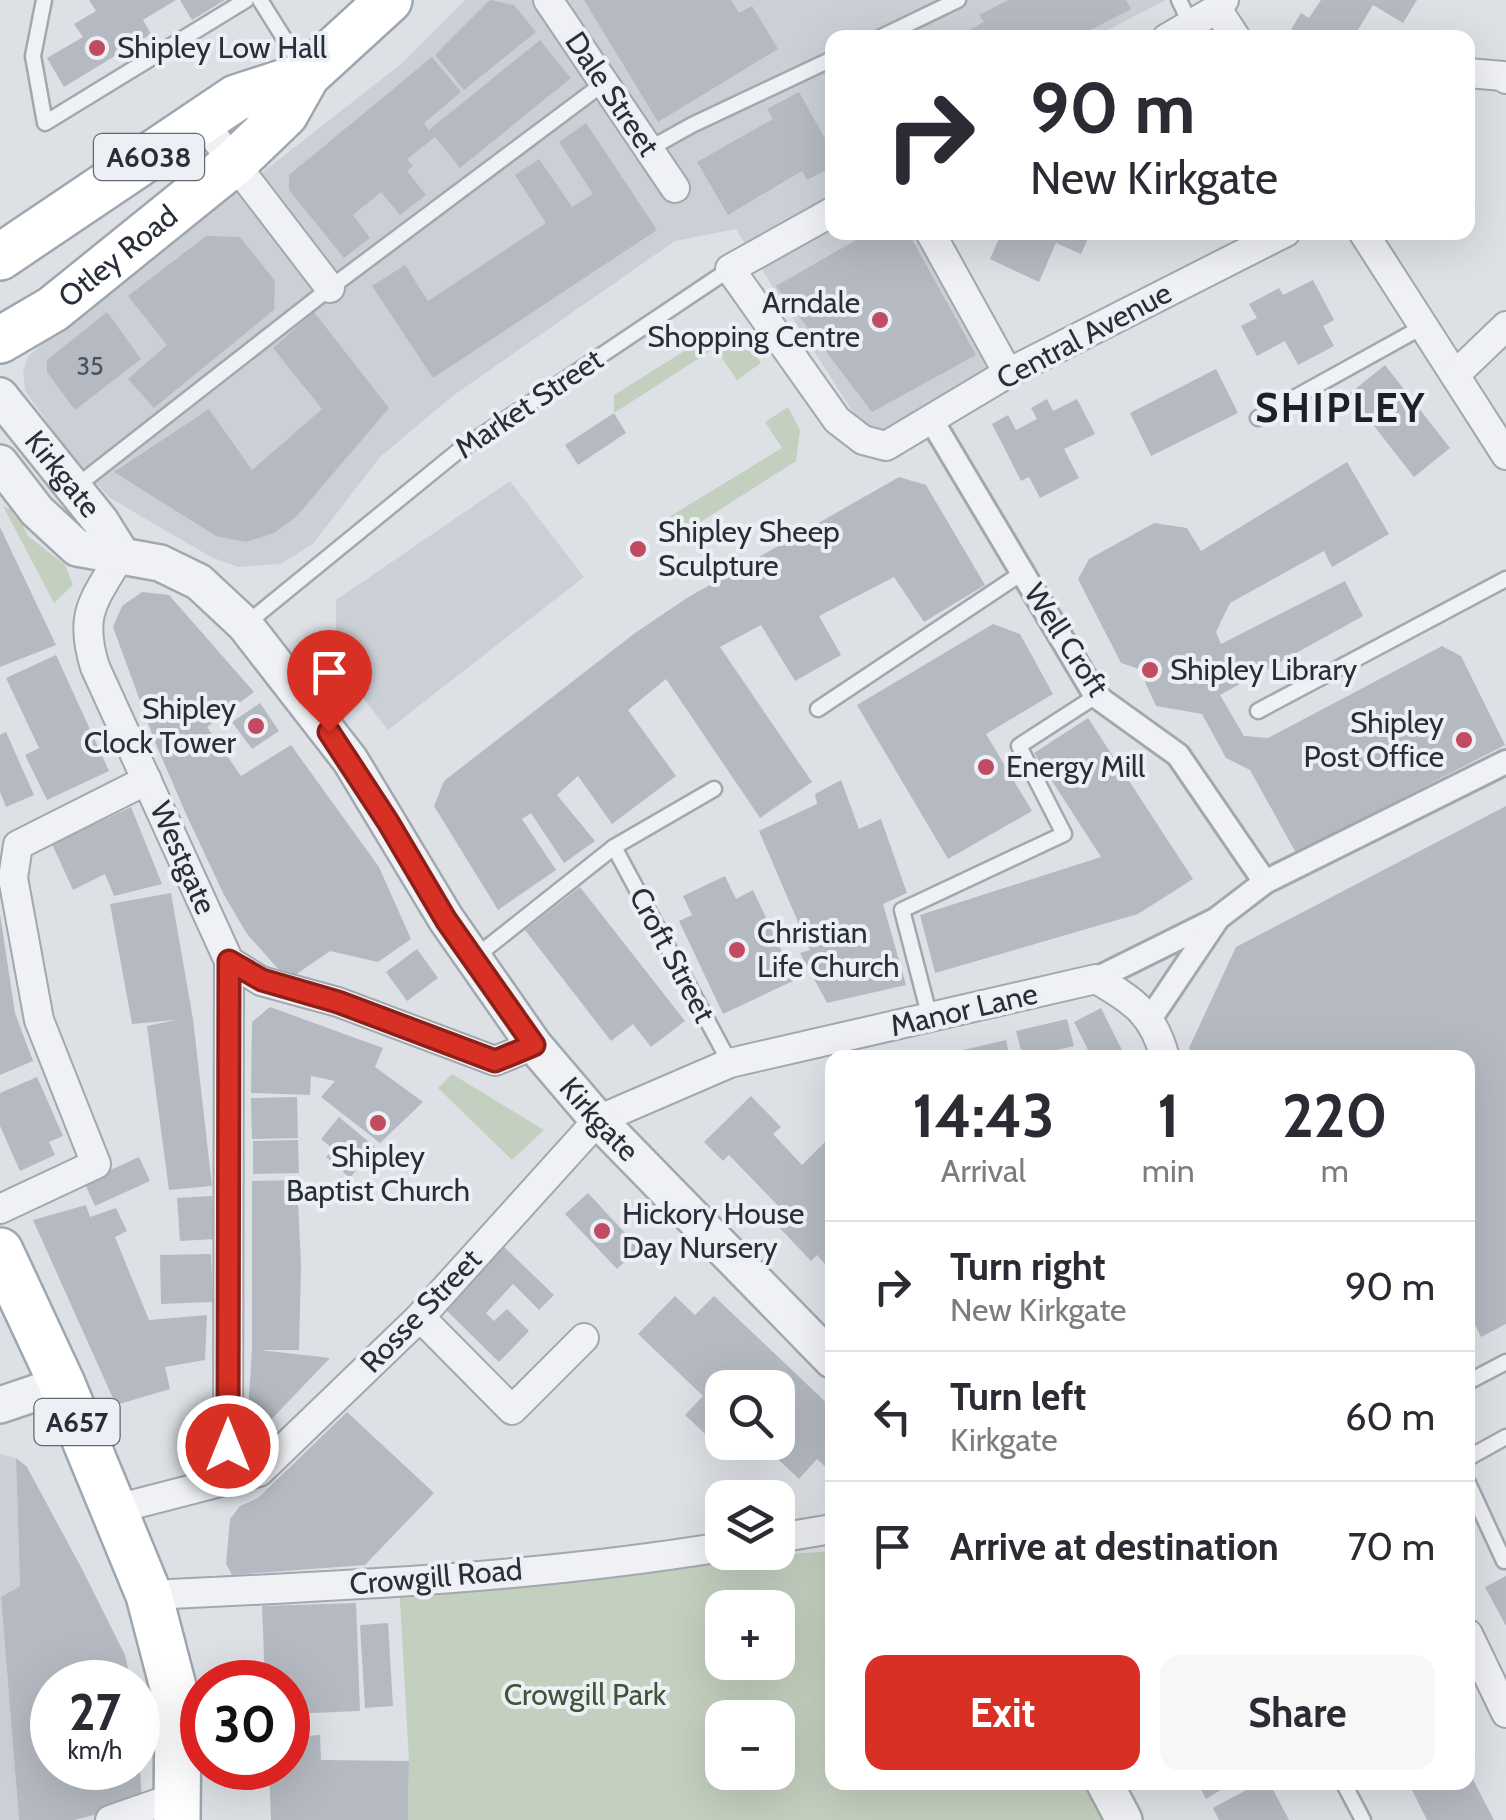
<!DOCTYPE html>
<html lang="en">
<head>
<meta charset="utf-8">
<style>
	body { margin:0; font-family:Cabin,sans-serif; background:#f7f7f7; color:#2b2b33; height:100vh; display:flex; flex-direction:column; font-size:38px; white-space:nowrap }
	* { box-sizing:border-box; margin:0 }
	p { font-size:32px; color:#7c7c81 }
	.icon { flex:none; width:55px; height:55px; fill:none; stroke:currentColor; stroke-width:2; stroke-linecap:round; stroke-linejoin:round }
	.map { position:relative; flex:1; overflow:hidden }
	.drawer { position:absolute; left:825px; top:1050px; width:650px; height:740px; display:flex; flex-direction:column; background:#fff; border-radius:20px; box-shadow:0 10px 40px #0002 }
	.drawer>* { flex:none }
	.guide { position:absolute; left:825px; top:30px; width:650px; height:210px; border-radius:20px; box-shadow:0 10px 40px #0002; background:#fff; color:#2b2b33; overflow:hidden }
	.controls { position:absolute; left:705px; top:1370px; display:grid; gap:20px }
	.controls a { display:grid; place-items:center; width:90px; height:90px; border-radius:20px; background:#fff; box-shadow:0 10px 40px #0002; font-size:50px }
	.speed { position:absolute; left:30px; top:1660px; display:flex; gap:20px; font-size:50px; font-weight:700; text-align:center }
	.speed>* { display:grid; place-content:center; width:130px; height:130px; border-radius:50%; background:#fff; box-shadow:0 10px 40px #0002; line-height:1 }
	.speed small { font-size:25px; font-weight:400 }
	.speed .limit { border:15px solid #d22; background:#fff; color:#111 }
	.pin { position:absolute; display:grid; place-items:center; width:85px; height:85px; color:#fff; margin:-102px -42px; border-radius:50% 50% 50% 0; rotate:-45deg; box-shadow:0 0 10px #0007 }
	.pin .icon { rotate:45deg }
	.me { position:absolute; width:110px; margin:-55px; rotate:0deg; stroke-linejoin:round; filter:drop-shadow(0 0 8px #0008) }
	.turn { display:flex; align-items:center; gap:35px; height:210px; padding:0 40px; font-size:45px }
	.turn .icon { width:130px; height:130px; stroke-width:2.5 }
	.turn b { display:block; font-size:70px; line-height:85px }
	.eta { display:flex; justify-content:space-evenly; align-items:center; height:170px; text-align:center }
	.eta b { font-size:60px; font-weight:800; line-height:70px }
	.cta { display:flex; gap:20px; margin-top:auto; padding:20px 40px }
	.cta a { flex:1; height:115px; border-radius:20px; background:#d93025; color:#fff; font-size:40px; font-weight:800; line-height:115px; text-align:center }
	.cta a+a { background:#f7f7f7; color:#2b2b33 }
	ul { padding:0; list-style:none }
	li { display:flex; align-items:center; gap:30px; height:130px; padding:0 40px; border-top:2px solid #e1e1e2 }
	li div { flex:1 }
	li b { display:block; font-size:38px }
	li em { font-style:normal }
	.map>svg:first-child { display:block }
	.built { fill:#cbd0d7 }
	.green { fill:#c3cfbf; fill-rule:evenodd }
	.building { fill:#b5bac2 }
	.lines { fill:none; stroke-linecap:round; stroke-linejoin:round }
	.service-casing { stroke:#a3a8af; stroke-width:19 }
	.pedestrian-casing { stroke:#a3a8af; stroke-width:28 }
	.minor-casing { stroke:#a3a8af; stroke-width:32 }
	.tertiary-casing { stroke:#a3a8af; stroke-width:40 }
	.primary-casing { stroke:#9ea6b0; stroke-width:50 }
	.service { stroke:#eff1f4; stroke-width:14 }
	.pedestrian { stroke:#eff1f4; stroke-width:22 }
	.minor { stroke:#eff1f4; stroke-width:28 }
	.tertiary { stroke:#eff1f4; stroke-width:35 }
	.primary { stroke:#fff; stroke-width:45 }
	.route-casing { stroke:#8d1f18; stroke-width:25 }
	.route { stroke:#d93025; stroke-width:18 }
	.poi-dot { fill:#c14b61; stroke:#ecf0f4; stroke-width:4 }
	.labels { text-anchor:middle; stroke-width:8; stroke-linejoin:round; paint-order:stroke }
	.number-label { font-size:25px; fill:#4b525d }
	.shield { fill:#ecf0f4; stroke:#636972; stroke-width:2.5 }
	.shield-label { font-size:28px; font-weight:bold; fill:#282f3b }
	.poi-label { font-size:30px; fill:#282f3b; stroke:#ecf0f4; text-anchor:start }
	.street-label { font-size:30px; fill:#282f3b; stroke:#ecf0f4 }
	.park-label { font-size:30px; fill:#3d5537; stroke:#ecf0f4 }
	.district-label { font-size:40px; font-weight:bold; letter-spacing:2.5px; fill:#1a212c; stroke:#ecf0f4 }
</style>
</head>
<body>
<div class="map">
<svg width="1506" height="1820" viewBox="0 0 1506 1820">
	<rect width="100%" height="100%" fill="#dde1e6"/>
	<g class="built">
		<polygon points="465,0 1166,0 1094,37 832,38 832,232 915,233 987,363 983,376 891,430 875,430 858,420 736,229 675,241 454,395 380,457 313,544 280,564 238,567 211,557 110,498 65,447 25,391 23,371 29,355 401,64"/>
		<polygon points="510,481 584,577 388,730 336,663 336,600"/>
		<polygon points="0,1454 16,1458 20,1586 1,1597 19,1820 0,1820"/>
	</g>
	<g class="green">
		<polygon points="718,330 740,331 761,363 737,380 715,348 614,413 614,395"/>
		<polygon points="788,407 800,430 796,461 669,542 659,523 782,448 765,422"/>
		<polygon points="3,506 16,512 28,536 65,565 73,585 54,603"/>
		<polygon points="452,1074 544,1130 512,1160 438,1088"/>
		<path d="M 832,1551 L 832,1782 L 1082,1783 L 1103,1820 L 408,1820 L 409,1761 L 399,1583 ZM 722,1608 L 778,1608 L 778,1662 L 722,1662 ZM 722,1718 L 778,1718 L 778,1772 L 722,1772 Z"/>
	</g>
	<g class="building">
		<polygon points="89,0 176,0 143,20 151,34 64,87 47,58 83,37 74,24 96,11"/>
		<polygon points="180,0 225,0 192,20"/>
		<polygon points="490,0 514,5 536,32 464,90 435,55"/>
		<polygon points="584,0 731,0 739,13 752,6 778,49 658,122"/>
		<polygon points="1008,0 1126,0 1131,9 1075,38 955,38 984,22 979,15"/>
		<polygon points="1321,0 1417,0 1403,23 1373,5 1353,38 1286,38 1301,13 1309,18"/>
		<polygon points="540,40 571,78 460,168 435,137 407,159 413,166 407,171 426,195 400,215 381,192 353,215 370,238 344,258 289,190 289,175 432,57 461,92 424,123 429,130"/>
		<polygon points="799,92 832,151 832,167 807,180 802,171 728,215 697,162 773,119 767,109"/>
		<polygon points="586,123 657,230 433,378 372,286 405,265 428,301 546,223 515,175 539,159 572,207 593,194 559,142"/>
		<polygon points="870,232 908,232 976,355 872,412 776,286"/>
		<polygon points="1002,232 1091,232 1081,254 1056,243 1039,282 990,259"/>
		<polygon points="206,236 240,237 275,281 274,310 154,408 128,379 167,345 128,296"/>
		<polygon points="1313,280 1334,320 1323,326 1334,346 1298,365 1285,341 1257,356 1241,326 1257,318 1249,304 1279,288 1283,295"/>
		<polygon points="107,312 141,359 75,410 47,372 47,360"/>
		<polygon points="314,312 389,408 296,517 274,533 246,542 216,536 114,472 209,409 252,470 322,409 273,348"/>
		<polygon points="1385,365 1450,448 1414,477 1349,394"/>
		<polygon points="1216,369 1238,413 1151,456 1130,413"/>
		<polygon points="1047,399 1053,411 1077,399 1095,434 1064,449 1079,478 1040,498 1029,477 1021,481 992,424 1008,415 1016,430 1037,419 1031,408"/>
		<polygon points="614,413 626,433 578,465 565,445"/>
		<polygon points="1347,462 1389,534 1332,567 1324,551 1230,603 1216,632 1221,644 1345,581 1363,616 1220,695 1244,736 1268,738 1442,646 1461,656 1505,745 1296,853 1250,770 1226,758 1202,714 1156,706 1139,669 1121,663 1078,579 1089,559 1154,523 1187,528 1201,551"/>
		<polygon points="899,477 926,485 985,585 924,622 894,577 819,616 841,655 795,681 761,625 720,647 812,782 760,818 666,679 628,710 676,776 612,824 578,776 557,795 595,841 564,863 531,813 522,819 556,870 498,910 434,806 444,781 635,633 687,598"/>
		<polygon points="0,527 56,645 0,667"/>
		<polygon points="142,592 169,595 254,692 207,727 241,776 291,745 379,867 411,939 378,962 330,951 288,980 247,934 224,895 186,814 155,742 113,627 122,606"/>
		<polygon points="993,624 1020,634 1053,694 986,734 1032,811 948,859 857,705"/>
		<polygon points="56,655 109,771 47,800 25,755 39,748 6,678"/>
		<polygon points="260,703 279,731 252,749 232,722"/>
		<polygon points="1088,718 1193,879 1138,914 935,973 920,915 1101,857 1034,753"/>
		<polygon points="6,732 34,795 6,807 0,792 0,735"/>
		<polygon points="841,780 859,829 881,819 907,893 883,904 906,985 827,1003 800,953 810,950 759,831 817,804 815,794"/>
		<polygon points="1506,806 1506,1324 1481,1337 1468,1310 1468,1058 1194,1058 1189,1048 1236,947"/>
		<polygon points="131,807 162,884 114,896 105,874 73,890 52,844"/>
		<polygon points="725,876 736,899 753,890 795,980 723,1014 679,921 692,915 683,896"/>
		<polygon points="580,887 685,1021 651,1047 633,1024 611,1041 525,930"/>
		<polygon points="171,893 193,1019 212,1186 169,1190 147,1026 176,1020 132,1024 110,904"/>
		<polygon points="0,914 15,1013 33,1061 0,1075"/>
		<polygon points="417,949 438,978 407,1001 386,972"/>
		<polygon points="270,1007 383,1048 375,1067 423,1102 380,1143 321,1097 335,1081 311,1076 310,1095 251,1093 252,1022"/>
		<polygon points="1101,1008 1126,1058 1092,1058 1074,1022"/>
		<polygon points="1067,1019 1074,1046 1023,1058 1016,1031"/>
		<polygon points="1006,1040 1010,1058 961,1058 959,1051"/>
		<polygon points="37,1077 63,1136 49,1142 55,1155 20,1171 0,1126 0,1093"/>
		<polygon points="751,1096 781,1127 773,1134 802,1165 825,1142 832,1151 832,1272 817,1255 811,1261 773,1221 783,1211 729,1155 723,1161 704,1142"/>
		<polygon points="297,1097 298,1138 252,1139 251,1098"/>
		<polygon points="339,1117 375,1147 350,1178 326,1157 333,1149 321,1139"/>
		<polygon points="298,1140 299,1173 253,1174 253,1141"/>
		<polygon points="139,1157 150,1181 95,1206 84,1182"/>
		<polygon points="297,1180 301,1265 299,1350 260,1350 330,1358 246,1446 252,1349 252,1181"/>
		<polygon points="588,1193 639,1248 617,1269 565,1214"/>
		<polygon points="212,1196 215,1239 180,1241 177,1198"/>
		<polygon points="86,1205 90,1217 116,1208 127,1231 115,1237 149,1320 207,1315 205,1360 165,1367 170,1389 116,1405 33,1220"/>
		<polygon points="504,1247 554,1295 539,1310 513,1284 486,1313 494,1321 507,1309 529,1331 499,1362 444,1308"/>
		<polygon points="211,1254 213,1302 161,1304 160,1255"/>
		<polygon points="675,1296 695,1315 714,1296 832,1408 832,1473 817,1459 799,1479 760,1442 778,1442 778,1388 722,1388 722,1441 718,1446 685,1415 703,1396 638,1334"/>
		<polygon points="347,1412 434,1493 365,1565 232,1575 226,1564 230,1519 240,1506 258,1498"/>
		<polygon points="16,1458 27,1467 82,1569 125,1655 131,1682 52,1682 52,1768 140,1768 142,1802 75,1820 19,1820 1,1597 20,1586"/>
		<polygon points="1506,1576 1506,1626 1485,1587"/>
		<polygon points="356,1603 360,1711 288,1714 288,1682 265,1682 262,1606"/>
		<polygon points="388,1623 393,1706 365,1708 360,1625"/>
		<polygon points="320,1735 321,1760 409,1761 408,1820 271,1820 269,1768 288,1768 288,1737"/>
		<polygon points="1468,1770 1494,1820 1427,1820 1408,1782 1468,1782"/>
		<polygon points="1197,1782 1234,1782 1206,1799"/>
		<polygon points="1261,1782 1269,1782 1289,1820 1219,1820 1213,1808"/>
	</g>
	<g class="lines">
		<defs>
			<g id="service">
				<polyline points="44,0 33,56 45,123 246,0"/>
				<polyline points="260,0 304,70"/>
				<polyline points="1179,0 1191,25"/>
				<polyline points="879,38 958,0"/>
				<polyline points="649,149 692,125 832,59"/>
				<polyline points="1258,418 1424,326"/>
				<polyline points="74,488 330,288 604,83"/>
				<polyline points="246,624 457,452 730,269"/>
				<polyline points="818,709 1022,573"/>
				<polyline points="1258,711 1506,579"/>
				<polyline points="614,847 730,1063"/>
				<polyline points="474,958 614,847 714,789"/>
				<polyline points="930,1018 902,910 1064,834 1019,746 1096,696"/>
				<polyline points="1468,1382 1506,1362"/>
				<polyline points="1468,1458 1506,1437"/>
				<polyline points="1468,1483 1504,1561"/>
				<polyline points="1343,1782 1363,1820"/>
			</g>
			<g id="pedestrian">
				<polyline points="932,421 1096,696 1178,755 1265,882"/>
				<polyline points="1096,979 1215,920"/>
				<polyline points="1150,1019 1218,918 1265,882 1506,762"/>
			</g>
			<g id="minor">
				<polyline points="548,0 675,188"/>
				<polyline points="1217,9 1236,38"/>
				<polyline points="1167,38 1217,9 1224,0"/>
				<polyline points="1468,73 1503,76 1506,79"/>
				<polyline points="202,121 330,288"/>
				<polyline points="832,212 730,269 837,420 863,440 886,446 1008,373 1286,232"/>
				<polyline points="930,232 1008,373"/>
				<polyline points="1363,232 1506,455"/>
				<polyline points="1455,375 1506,326"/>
				<path d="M 121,554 C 95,600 78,612 95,667 L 229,961 L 228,1481"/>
				<polyline points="229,961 261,981 338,1002 495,1061 534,1045"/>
				<polyline points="0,1209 96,1164 39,1020 13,878 18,845 147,780"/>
				<polyline points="420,1317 512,1410 584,1338"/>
				<path d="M 112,1510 L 259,1472 L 420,1317 L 598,1120 L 730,1063 L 1096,979 C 1133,1000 1154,1014 1165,1058"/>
				<polyline points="778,1538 832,1529"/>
				<path d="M 149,1595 C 340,1586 533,1578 722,1547"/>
				<polyline points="1468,1634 1506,1713"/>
				<polyline points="110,1820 176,1797"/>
			</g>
			<g id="tertiary">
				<path id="s1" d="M 0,396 L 101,522 L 121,554"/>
				<path id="s2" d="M 0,463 L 37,511 L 77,548 L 160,563 L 199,582 L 245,625 L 350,760 L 446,919 L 534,1045 L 598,1120 L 832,1360"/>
				<polyline points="0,1405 62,1384"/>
				<polyline points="1104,1782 1124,1820"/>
			</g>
			<g id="primary">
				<polyline points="0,257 236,98 307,75"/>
				<path id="s3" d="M 0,340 L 53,309 L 235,162 L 285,114 L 307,75 L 389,0"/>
				<polyline points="0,1251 62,1384 149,1595 178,1706 177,1820"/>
			</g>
		</defs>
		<use href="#service" class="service-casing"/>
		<use href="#pedestrian" class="pedestrian-casing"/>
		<use href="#minor" class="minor-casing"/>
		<use href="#tertiary" class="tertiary-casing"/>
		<use href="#primary" class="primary-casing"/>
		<use href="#service" class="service"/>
		<use href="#pedestrian" class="pedestrian"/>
		<use href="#minor" class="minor"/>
		<use href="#tertiary" class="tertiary"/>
		<use href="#primary" class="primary"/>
	</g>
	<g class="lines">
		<defs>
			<polyline id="route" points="228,1446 229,961 262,980 338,1002 495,1061 534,1045 446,920 388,822 329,732"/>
		</defs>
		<use href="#route" class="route-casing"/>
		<use href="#route" class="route"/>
	</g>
	<g class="poi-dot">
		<circle cx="97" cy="48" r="10"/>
		<circle cx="880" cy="320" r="10"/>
		<circle cx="638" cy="549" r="10"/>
		<circle cx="1150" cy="670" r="10"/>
		<circle cx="256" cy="726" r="10"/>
		<circle cx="1464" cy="740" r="10"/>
		<circle cx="986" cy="767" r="10"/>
		<circle cx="737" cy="950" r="10"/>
		<circle cx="378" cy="1123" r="10"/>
		<circle cx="602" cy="1231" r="10"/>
	</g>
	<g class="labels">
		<g class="number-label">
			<text x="90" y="375">35</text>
		</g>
		<g class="shield">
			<rect x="94" y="134" width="110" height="46" rx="8"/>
			<rect x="34.5" y="1399" width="85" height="46" rx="8"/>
		</g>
		<g class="shield-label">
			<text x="149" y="167">A6038</text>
			<text x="77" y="1432">A657</text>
		</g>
		<g class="poi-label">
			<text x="117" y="58">Shipley Low Hall</text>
			<text x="860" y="313" text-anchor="end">Arndale<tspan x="860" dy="34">Shopping Centre</tspan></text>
			<text x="658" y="542">Shipley Sheep<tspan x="658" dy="34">Sculpture</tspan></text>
			<text x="1170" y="680">Shipley Library</text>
			<text x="236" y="719" text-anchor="end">Shipley<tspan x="236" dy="34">Clock Tower</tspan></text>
			<text x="1444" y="733" text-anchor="end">Shipley<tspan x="1444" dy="34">Post Office</tspan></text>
			<text x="1006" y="777">Energy Mill</text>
			<text x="757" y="943">Christian<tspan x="757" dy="34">Life Church</tspan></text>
			<text x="378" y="1167" text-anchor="middle">Shipley<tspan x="378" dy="34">Baptist Church</tspan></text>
			<text x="622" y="1224">Hickory House<tspan x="622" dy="34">Day Nursery</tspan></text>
		</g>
		<g class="street-label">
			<text transform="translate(612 94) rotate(56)" y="10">Dale Street</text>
			<text dy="10" stroke="none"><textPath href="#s3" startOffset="145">Otley Road</textPath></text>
			<text transform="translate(1084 336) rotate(-28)" y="10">Central Avenue</text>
			<text transform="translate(529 404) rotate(-34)" y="10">Market Street</text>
			<text dy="10" stroke="none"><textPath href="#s1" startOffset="100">Kirkgate</textPath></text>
			<text transform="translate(1066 640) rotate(57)" y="10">Well Croft</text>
			<text transform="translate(183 858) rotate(66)" y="10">Westgate</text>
			<text transform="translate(672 955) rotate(62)" y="10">Croft Street</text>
			<text transform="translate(964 1010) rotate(-13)" y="10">Manor Lane</text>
			<text dy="10" stroke="none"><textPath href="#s2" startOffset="915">Kirkgate</textPath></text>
			<text transform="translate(421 1311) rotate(-46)" y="10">Rosse Street</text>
			<text transform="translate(436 1577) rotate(-5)" y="10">Crowgill Road</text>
		</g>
		<g class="park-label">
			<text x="585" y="1705">Crowgill Park</text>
		</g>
		<g class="district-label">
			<text x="1341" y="422">SHIPLEY</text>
		</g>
	</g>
</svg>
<div class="controls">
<a><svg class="icon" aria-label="search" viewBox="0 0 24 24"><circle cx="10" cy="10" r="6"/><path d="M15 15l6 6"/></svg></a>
<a><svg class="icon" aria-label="layers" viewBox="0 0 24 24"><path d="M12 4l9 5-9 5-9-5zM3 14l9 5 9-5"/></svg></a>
<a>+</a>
<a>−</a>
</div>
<div class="speed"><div>27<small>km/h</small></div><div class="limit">30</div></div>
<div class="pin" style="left:329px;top:732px;background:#d93025"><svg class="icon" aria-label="arrive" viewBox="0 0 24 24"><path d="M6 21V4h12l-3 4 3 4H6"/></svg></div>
<svg class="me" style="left:228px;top:1446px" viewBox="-20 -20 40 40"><circle r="17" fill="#d93025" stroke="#fff" stroke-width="3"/><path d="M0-11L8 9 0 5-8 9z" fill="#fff"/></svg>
<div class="guide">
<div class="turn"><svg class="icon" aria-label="right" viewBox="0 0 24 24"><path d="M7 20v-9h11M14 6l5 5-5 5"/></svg><div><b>90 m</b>New Kirkgate</div></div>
</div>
<section class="drawer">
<div class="eta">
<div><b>14:43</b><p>Arrival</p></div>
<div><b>1</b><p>min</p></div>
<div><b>220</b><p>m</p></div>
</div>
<ul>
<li><svg class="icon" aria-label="right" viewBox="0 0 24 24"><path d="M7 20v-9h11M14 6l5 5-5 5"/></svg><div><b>Turn right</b><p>New Kirkgate</p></div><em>90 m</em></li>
<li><svg class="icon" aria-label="left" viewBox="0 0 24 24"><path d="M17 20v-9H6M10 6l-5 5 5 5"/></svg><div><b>Turn left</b><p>Kirkgate</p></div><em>60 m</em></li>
<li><svg class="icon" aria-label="arrive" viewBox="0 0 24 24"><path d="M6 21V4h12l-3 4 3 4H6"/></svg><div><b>Arrive at destination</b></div><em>70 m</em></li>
</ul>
<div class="cta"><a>Exit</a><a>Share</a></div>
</section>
</div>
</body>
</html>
